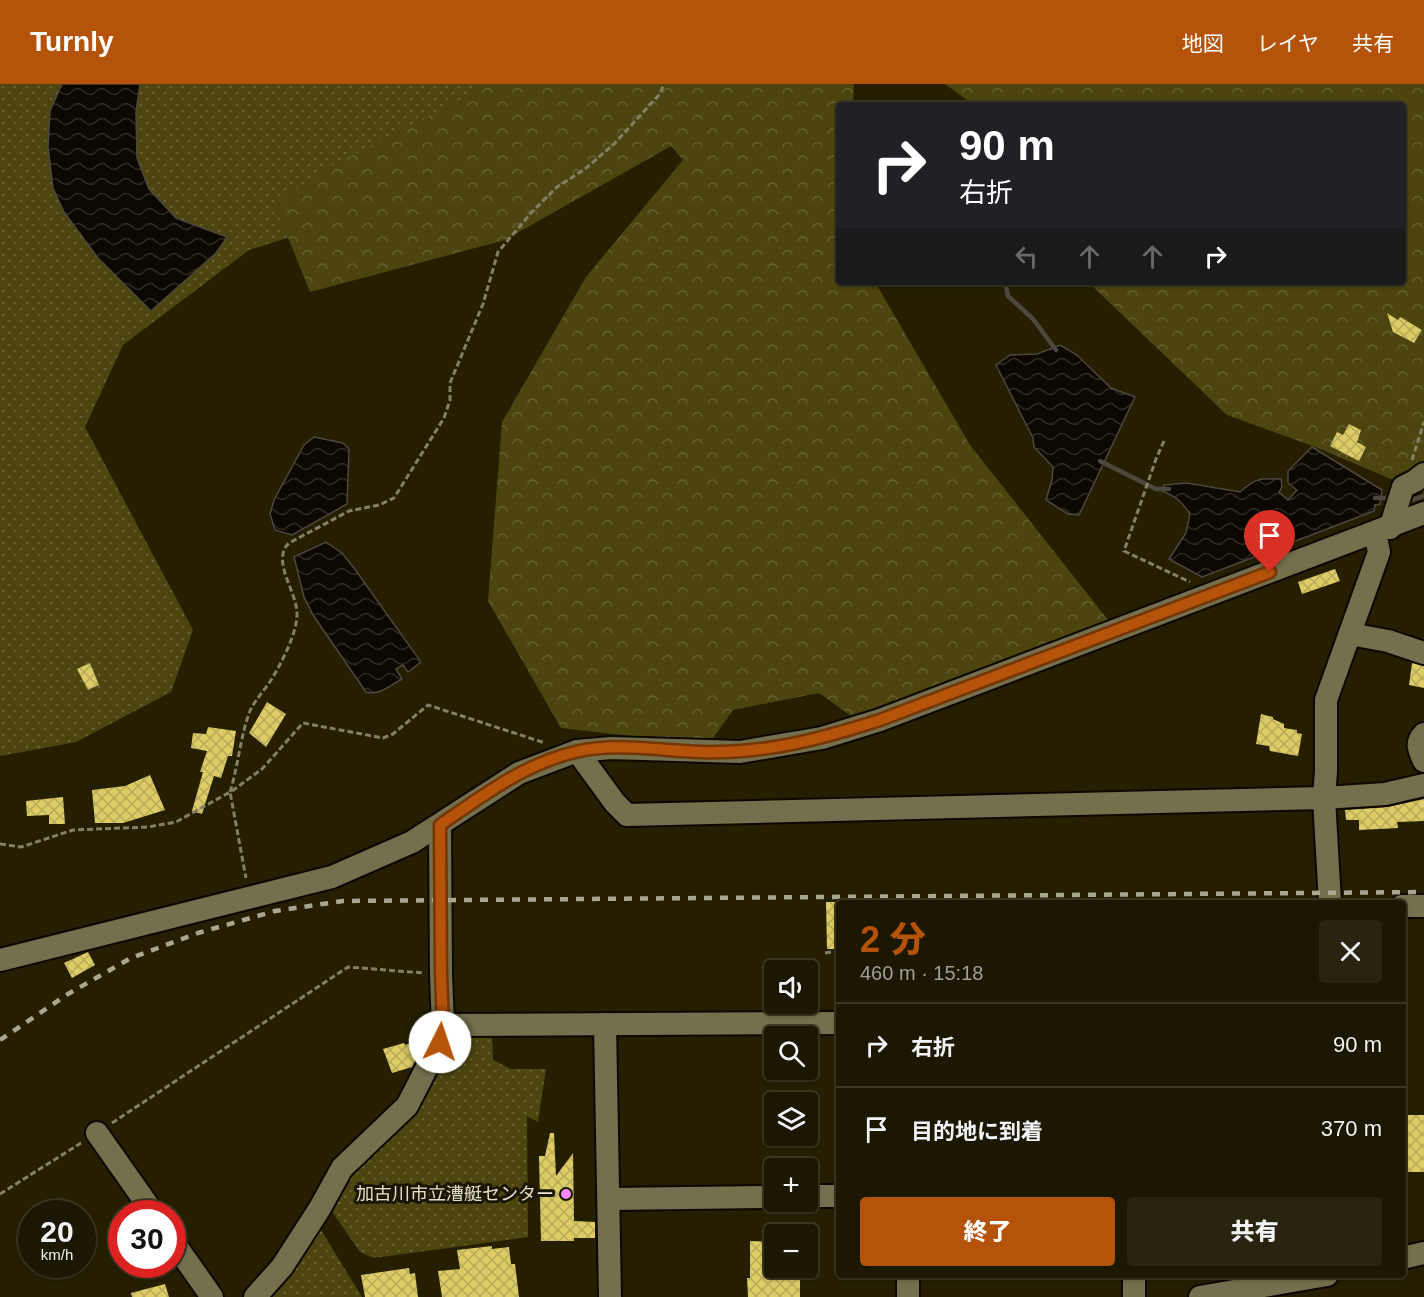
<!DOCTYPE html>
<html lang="ja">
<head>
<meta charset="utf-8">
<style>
	body { margin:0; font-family:Arial,"Noto Sans JP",sans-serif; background:#29240f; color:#f1f3f6; height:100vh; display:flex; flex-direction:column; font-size:22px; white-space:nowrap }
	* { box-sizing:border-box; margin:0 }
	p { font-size:20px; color:#a09f99 }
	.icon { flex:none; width:33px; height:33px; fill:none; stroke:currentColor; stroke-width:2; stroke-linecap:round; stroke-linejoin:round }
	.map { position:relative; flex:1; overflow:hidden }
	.panel { position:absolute; left:836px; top:816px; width:570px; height:378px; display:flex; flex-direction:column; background:#1c1700; border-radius:6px; box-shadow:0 2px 4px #0004,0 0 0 2px #3a3622 }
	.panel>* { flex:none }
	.banner { position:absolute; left:836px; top:18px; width:570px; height:183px; border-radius:6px; box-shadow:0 2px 4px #0004,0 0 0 2px #3a3622; background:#202124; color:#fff; overflow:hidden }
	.buttons { position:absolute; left:764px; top:876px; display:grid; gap:12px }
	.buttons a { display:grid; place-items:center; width:54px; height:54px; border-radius:6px; background:#1c1700; box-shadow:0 2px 4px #0004,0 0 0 2px #3a3622; font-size:30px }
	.speed { position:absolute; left:18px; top:1116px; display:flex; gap:12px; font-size:30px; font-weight:700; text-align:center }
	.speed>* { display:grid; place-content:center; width:78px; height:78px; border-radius:50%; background:#1c1700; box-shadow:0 2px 4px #0004,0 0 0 2px #3a3622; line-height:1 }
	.speed small { font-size:15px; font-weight:400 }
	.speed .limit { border:9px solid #d22; background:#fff; color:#111 }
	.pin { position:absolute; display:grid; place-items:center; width:51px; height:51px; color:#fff; margin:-62px -26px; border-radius:50% 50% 50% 0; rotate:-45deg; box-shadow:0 0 6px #0007 }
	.pin .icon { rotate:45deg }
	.me { position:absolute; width:66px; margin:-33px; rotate:4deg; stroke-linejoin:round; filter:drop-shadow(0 0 4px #0008) }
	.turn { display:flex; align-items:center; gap:21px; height:126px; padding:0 24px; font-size:27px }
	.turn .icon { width:78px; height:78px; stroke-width:2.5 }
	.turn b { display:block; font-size:42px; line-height:51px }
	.lanes { display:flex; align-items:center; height:57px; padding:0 24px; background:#0003; justify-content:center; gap:30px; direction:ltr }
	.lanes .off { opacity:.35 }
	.round { display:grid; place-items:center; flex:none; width:63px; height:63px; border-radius:6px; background:#29240f }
	.head { display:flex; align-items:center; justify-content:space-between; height:102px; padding:0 24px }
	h1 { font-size:36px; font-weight:800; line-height:45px; color:#b45309 }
	.cta { display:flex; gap:12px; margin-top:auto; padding:12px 24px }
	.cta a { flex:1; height:69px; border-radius:6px; background:#b45309; color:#fff; font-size:24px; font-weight:800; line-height:69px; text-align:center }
	.cta a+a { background:#29240f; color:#f1f3f6 }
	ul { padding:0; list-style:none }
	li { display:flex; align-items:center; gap:18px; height:84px; padding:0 24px; border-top:2px solid #3a3622 }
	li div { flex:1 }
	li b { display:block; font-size:22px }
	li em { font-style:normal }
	header { display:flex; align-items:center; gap:36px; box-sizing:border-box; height:84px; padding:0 30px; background:#b45309; color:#fff }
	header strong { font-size:28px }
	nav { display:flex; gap:33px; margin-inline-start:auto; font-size:21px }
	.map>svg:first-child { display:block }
	.grass { fill:url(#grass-dots) }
	.forest { fill:url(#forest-crowns) }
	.water { fill:url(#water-waves); stroke:#4c483e; stroke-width:1.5 }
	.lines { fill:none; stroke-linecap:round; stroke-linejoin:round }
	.stream { stroke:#4c483e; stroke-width:4.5 }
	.building { fill:url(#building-cross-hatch) }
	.minor-casing { stroke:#0d0900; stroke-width:26 }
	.path { stroke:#847f67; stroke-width:3; stroke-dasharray:6 3; stroke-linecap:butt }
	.minor { stroke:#746f4d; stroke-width:22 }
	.rail { stroke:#aaa791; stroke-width:4.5; stroke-dasharray:8 8; stroke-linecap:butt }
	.route-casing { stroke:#753606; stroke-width:15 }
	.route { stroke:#b45309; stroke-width:10 }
	.poi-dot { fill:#f18af4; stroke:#1a1601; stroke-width:2 }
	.labels { text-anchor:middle; stroke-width:6; stroke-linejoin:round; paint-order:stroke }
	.poi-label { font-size:18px; fill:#e3e0ce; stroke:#1a1601; text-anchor:end }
</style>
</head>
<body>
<header>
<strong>Turnly</strong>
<nav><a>地図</a><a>レイヤ</a><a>共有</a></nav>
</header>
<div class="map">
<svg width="1424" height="1213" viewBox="0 0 1424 1213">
	<defs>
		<pattern id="grass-dots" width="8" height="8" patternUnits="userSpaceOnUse" patternTransform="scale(1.5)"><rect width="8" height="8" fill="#4d4510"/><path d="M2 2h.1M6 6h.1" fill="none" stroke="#666032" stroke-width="1.8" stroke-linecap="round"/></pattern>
		<pattern id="forest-crowns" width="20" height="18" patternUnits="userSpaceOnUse" patternTransform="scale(1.5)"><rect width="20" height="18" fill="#4d4510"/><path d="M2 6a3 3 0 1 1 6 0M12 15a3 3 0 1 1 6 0" fill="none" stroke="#666032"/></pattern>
		<pattern id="water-waves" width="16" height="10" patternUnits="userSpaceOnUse" patternTransform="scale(1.5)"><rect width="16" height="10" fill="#0c0700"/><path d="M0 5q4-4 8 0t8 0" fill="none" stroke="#2f2b24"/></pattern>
		<pattern id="building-cross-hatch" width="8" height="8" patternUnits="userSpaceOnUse" patternTransform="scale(1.5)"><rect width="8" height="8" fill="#ddcc65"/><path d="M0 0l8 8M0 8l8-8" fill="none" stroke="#b7aa5b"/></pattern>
	</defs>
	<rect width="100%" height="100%" fill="#251f00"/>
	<g class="grass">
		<polygon points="0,0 513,0 347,135 249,166 123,261 85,343 193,546 171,608 76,658 0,672"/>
		<polygon points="492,946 493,976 511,985 546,985 538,1038 527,1032 528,1153 374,1174 360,1168 331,1126 342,1097 454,951"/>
		<polygon points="318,1141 362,1213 268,1213"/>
	</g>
	<g class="forest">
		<polygon points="481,0 854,0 853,21 838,21 838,198 875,198 970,361 1112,541 854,634 819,609 733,626 708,661 561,644 488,517 502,338 586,193 683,76 671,62 505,156 310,208 275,121 318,89 469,11"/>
		<polygon points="945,0 1424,0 1424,409 1313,362 1227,331 1088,198 1402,198 1402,21 974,21"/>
	</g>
	<g class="water">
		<polygon points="62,0 140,0 136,28 137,74 149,105 176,134 227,153 216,169 151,227 98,174 64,128 53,104 48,63 50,27"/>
		<polygon points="1060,261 1077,271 1111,304 1135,313 1079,431 1068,430 1046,416 1052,396 1053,383 1034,363 1033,354 996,281 1010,271 1037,270"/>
		<polygon points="314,353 343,359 349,365 347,420 292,451 275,446 270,430 274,416 304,361"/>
		<path d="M 1312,363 L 1382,406 L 1380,420 L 1375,421 L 1374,427 L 1202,493 L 1169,475 L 1186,449 L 1190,430 C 1183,419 1176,412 1162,407 L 1164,401 L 1187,399 L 1240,408 C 1256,394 1260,394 1281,395 L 1282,403 L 1279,408 L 1288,416 L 1297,406 L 1288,399 L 1288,387 Z"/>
		<path d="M 326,458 L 342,469 L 354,484 L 421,578 L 408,588 L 403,581 L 396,585 L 402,595 C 391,601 379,612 366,608 L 313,531 L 304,513 L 294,473 Z"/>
	</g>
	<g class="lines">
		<g class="stream">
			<polyline points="1005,198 1008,212 1033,235 1056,266"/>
			<polyline points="1100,377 1156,405 1169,405"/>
			<polyline points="1375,414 1394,414"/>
			<polyline points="1405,415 1412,416 1424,412"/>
		</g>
	</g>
	<g class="building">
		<polygon points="1387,229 1398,236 1400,233 1422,246 1414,259 1393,248"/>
		<polygon points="1349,340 1361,346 1357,358 1366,363 1359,377 1330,362 1337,348 1343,351"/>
		<polygon points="1335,485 1340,497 1302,510 1298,498"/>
		<polygon points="90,579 99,601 88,606 77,585"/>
		<polygon points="1412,579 1424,582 1424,604 1409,601"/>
		<polygon points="267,618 286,630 266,663 249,649"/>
		<polygon points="1261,630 1273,633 1273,635 1284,640 1284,644 1297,646 1297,649 1302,650 1298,672 1270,667 1269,662 1256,660"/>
		<polygon points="208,643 236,647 232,672 228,672 221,694 214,692 202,730 192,727 203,688 200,688 207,667 191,664 193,649 206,650"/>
		<polygon points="150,691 165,726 123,739 95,739 92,706 125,702"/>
		<polygon points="63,713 65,740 49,740 49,731 27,732 26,717"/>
		<polygon points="1424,715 1424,737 1397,738 1398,744 1359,746 1359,736 1346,736 1345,726 1388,723"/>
		<polygon points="826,818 838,818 838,865 827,865"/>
		<polygon points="88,868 95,881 72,894 64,879"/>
		<polygon points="427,952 412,983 392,989 383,965 404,959 405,961"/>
		<rect x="1402" y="1031" width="22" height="57"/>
		<polygon points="550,1049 554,1049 556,1092 573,1069 574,1137 595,1138 595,1154 574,1154 574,1157 541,1157 539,1072 545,1072"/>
		<polygon points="750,1157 774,1158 774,1194 800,1193 800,1213 748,1213 747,1194 750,1194"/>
		<polygon points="492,1162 492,1165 509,1163 511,1180 515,1180 519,1213 442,1213 438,1187 460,1185 457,1166"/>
		<polygon points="409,1184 410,1190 415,1189 418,1213 365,1213 361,1191"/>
		<polygon points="165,1200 169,1213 132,1213 131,1209"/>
	</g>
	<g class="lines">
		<defs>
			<g id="minor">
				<polyline points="1390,444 1403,403 1415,397 1424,390"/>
				<polyline points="1350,550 1388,557 1424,569"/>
				<path d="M 1424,650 C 1415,659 1419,666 1424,677"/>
				<polyline points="577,667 615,719 627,731 1324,714 1385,710 1424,701"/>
				<polyline points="1330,819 1324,714 1326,687 1326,616 1379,468 1375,449"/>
				<polyline points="1402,822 1424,822"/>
				<polyline points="0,876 332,793 412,758 519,689 577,667 611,664 740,668 822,654 880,636 1424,429"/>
				<polyline points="605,940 610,1213"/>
				<polyline points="443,941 838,939"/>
				<polyline points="97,1049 154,1130"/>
				<polyline points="807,1112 838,1112"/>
				<polyline points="610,1115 774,1113"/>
				<polyline points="172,1156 212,1213"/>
				<polyline points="1402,1174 1424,1169"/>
				<polyline points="908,1191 908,1213"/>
				<polyline points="255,1213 282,1183 320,1124 342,1084 407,1022 440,958 443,941 441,890 440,741"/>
				<polyline points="1134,1213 1134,1191"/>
				<polyline points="1200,1213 1327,1191"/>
			</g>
		</defs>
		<use href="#minor" class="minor-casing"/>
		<g class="path">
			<polyline points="1164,357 1156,375 1124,467 1190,498"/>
			<polyline points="1412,376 1424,338"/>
			<polyline points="232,707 262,685 303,639 383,654 393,650 428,621 545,659"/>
			<path d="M 230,708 C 238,683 241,649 250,627 C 255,616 264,607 271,596 C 281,580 298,548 297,528 C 296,507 271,476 289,459 L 349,427 L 379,421 L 394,414 L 444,334 L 450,316 L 450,299 L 483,220 L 498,168 L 531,129 L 557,103 L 585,85 L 614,60 L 660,10 L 664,0"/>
			<polyline points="0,760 21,763 73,746 148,743 176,738 230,708 246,794"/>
			<polyline points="825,869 838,867"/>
			<polyline points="112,1039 348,883 424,889"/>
			<polyline points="0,1110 81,1059"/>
		</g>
		<use href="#minor" class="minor"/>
		<polyline class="rail" points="0,956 68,910 131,874 198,849 275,827 343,817 1424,808"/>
	</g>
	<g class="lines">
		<defs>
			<path id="route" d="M 440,958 L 443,941 L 441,890 L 440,741 C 482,712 524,680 575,668 C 616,658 661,667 702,668 C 765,670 821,655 880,636 L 1270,488"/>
		</defs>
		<use href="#route" class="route-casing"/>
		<use href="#route" class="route"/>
	</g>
	<circle class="poi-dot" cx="566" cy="1110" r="6"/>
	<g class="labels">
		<g class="poi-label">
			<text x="554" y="1116">加古川市立漕艇センター</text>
		</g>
	</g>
</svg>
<div class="buttons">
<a><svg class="icon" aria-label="sound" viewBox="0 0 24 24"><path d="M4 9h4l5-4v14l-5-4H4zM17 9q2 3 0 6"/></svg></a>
<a><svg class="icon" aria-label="search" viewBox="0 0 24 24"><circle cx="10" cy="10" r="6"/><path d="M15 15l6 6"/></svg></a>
<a><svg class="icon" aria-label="layers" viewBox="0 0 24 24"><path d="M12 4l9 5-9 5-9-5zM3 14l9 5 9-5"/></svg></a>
<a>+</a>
<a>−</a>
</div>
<div class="speed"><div>20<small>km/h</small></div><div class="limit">30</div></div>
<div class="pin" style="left:1270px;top:488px;background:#d93025"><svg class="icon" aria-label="arrive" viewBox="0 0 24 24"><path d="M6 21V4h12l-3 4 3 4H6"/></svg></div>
<svg class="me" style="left:440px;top:958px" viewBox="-20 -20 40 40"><circle r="19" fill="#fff"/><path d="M0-13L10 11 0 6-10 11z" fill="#b45309"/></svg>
<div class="banner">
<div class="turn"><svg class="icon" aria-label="right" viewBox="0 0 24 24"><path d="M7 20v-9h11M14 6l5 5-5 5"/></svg><div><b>90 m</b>右折</div></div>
<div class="lanes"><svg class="icon off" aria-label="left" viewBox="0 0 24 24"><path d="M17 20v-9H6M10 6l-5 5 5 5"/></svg><svg class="icon off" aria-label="ahead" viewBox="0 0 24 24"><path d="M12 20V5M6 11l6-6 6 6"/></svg><svg class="icon off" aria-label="ahead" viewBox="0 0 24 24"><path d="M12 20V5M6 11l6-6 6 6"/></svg><svg class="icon" aria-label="right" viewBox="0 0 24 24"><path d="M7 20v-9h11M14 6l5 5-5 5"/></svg></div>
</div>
<section class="panel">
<div class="head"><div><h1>2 分</h1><p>460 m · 15:18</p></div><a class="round"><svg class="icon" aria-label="close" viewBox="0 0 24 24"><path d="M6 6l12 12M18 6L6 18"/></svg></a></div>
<ul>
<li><svg class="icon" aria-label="right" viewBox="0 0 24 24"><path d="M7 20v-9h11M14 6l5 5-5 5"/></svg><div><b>右折</b></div><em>90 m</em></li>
<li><svg class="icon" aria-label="arrive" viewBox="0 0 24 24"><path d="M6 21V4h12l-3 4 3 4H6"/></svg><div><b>目的地に到着</b></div><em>370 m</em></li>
</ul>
<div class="cta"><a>終了</a><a>共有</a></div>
</section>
</div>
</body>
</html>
